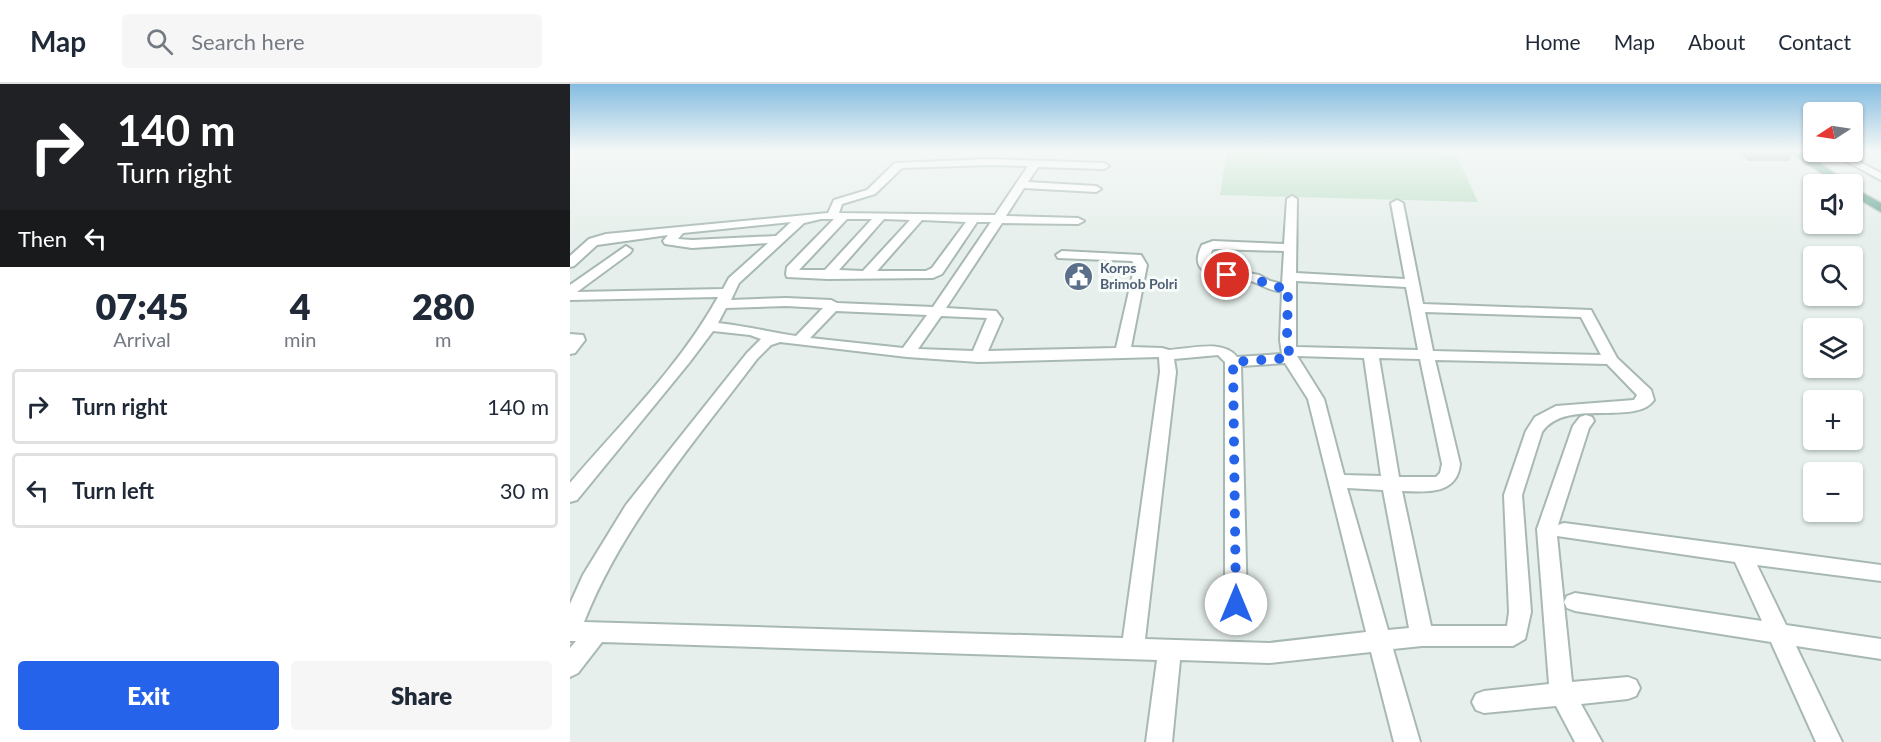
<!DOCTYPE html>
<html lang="en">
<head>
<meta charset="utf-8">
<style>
	body { margin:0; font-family:Lato,sans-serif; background:#f6f6f7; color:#1f2937; height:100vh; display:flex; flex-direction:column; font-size:22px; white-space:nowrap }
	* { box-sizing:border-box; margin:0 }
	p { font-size:20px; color:#747a83 }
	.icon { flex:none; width:33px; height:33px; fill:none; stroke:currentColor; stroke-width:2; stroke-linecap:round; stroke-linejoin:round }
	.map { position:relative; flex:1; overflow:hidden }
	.sheet { display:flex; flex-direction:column; background:#fff; width:570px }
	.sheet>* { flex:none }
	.banner { background:#202124; color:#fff; overflow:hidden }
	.needle { width:39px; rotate:258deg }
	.fabs { position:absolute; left:1233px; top:18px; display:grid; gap:12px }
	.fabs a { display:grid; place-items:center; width:60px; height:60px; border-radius:6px; background:#fff; box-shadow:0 2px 4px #0004; font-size:30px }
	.pin { position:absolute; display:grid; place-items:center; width:51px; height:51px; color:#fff; margin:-26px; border:3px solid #fff; border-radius:50%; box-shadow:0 2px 6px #0007 }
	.me { position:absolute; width:66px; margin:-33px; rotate:0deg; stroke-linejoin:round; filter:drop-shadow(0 0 4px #0008) }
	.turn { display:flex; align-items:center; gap:21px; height:126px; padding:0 18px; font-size:27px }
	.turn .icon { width:78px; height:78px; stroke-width:2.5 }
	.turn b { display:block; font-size:42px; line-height:51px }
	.then { display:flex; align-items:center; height:57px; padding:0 18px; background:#0003; gap:12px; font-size:22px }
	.eta { display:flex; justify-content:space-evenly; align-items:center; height:102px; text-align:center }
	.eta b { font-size:36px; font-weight:800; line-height:42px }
	.button { display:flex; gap:12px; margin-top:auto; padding:12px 18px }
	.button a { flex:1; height:69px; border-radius:6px; background:#2563eb; color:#fff; font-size:24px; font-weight:800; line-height:69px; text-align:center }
	.button a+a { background:#f6f6f7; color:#1f2937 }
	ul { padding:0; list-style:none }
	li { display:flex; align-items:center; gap:18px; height:75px; margin:0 12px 9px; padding:0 6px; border:3px solid #e0e1e3; border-radius:6px }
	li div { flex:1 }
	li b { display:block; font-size:22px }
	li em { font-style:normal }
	header { display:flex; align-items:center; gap:36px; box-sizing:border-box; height:84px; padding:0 30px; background:#fff; border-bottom:2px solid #e0e1e3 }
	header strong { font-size:28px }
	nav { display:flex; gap:33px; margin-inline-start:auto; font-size:21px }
	.search { width:420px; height:54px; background:#f6f6f7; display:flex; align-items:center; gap:15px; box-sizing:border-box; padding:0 21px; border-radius:6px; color:#747a83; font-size:22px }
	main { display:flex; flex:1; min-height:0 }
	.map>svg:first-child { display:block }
	.green { fill:#bfe0c8 }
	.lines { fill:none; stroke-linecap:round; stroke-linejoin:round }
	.minor-casing { stroke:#a8b8b2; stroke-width:4 }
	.major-casing { stroke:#c2cac8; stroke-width:3 }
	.minor { fill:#fff; fill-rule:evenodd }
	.major { fill:#6aa596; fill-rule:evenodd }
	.wall { fill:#a1aea9 }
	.building { fill:#bbcac4; stroke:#838d89; stroke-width:1.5 }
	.route { stroke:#2563eb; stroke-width:10; stroke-dasharray:0 18 }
	.labels { text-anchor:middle; stroke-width:6; stroke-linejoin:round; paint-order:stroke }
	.far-service-label { font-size:14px; font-weight:bold; fill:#4e5e75; stroke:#f7fbf9; text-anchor:start }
</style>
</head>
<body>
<header>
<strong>Map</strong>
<div class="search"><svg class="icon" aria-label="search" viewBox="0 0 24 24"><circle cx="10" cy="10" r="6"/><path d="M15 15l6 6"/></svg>Search here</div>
<nav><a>Home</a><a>Map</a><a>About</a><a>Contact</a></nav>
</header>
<main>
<section class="sheet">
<div class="banner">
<div class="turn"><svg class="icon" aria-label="right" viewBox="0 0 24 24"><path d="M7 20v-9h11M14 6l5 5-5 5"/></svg><div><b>140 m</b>Turn right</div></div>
<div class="then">Then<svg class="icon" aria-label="left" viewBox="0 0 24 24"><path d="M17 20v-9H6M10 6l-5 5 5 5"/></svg></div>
</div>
<div class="eta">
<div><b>07:45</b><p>Arrival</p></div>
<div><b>4</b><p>min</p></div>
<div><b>280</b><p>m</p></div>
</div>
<ul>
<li><svg class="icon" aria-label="right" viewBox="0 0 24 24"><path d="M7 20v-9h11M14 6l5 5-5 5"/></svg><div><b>Turn right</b></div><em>140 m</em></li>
<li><svg class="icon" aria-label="left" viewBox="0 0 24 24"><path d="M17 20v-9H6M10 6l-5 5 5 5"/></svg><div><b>Turn left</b></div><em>30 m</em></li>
</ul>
<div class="button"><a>Exit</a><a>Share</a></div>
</section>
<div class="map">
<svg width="1311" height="658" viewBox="0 0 1311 658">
	<rect width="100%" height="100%" fill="#e6efeb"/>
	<polygon class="green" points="657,67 886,70 908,118 650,111"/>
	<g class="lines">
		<defs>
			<g id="minor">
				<polygon points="1259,68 1270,68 1311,89 1311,96"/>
				<path d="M 420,75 L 534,79 L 539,82 L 534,85 L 468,83 L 458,98 L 526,102 L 531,105 L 526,108 L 454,104 L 436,132 L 508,134 L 514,137 L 508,140 L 432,139 L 376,224 L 426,227 L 432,235 L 418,267 L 546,264 L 565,181 L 562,177 L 488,174 L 486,171 L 492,167 L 571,171 L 577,181 L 561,263 L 592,264 L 599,266 C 620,265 653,255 667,273 L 712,270 L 710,256 L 712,208 C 698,206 693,201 681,197 C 663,191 613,198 632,161 L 643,157 L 714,160 L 717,115 L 722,112 L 727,115 L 726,189 L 835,195 L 821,119 L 827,116 L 833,119 L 853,220 L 1021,226 L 1047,274 L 1081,306 L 1084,316 C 1065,343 996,313 972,348 L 952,411 L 961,528 L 955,555 L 943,562 L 852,562 L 823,565 L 850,658 L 824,658 L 801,568 L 699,579 L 610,576 L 602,658 L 576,658 L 587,576 L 32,558 L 8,589 L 0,593 L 0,564 L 6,557 L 0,557 L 0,520 L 13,491 L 56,421 L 177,269 L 191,255 L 180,251 L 143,247 L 119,279 L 7,416 L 0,418 L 0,399 C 51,339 110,282 148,213 L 0,216 L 0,201 L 56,162 L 62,166 L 60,169 L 7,208 L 153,205 L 159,194 L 198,159 L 122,164 L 95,160 L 93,157 L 98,151 L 27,161 L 4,182 L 0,183 L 0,172 L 19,155 L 36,150 L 258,129 L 264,116 L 297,106 L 325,79 ZM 420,81 L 458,82 L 425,131 L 269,129 L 272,120 L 305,110 L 332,84 ZM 251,135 L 264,135 L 217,183 L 216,190 L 217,193 L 258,195 L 363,194 L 372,190 L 407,138 L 421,138 L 363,223 L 267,219 L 261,216 L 216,214 L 161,216 L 169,199 L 234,139 ZM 277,135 L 302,135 L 255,186 L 229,186 ZM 314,135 L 340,136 L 293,187 L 269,186 ZM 352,136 L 396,138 L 362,184 L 356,187 L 307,187 ZM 221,138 L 206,152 L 122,156 L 108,155 L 113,149 ZM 645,165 L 714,167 L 712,200 L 700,197 L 689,191 L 645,183 L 640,174 L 642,166 ZM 726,197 L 836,203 L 848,266 L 726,263 ZM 216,222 L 253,224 L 226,252 C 200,248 175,242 148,239 L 156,224 ZM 266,227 L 357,231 L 333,264 L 240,254 ZM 855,228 L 1011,233 L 1031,271 L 863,267 ZM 371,232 L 417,234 L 403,267 L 348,265 ZM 210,258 L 337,273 L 408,278 L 589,273 L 590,288 L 553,554 L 14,538 C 53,439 124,359 187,275 L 201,261 ZM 648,271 L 655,278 L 655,520 L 658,526 L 666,529 L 674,526 L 677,520 L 671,282 L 715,279 L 738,315 L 796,548 L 699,559 L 575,555 L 606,288 L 604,275 ZM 727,272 L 794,274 L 811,392 L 774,391 L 754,315 ZM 809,274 L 850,275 L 872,380 L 870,389 L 866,393 L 829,393 ZM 865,276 L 1037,280 L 1067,311 L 1064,316 L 986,322 L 965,333 L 956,347 L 934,411 L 939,528 L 937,542 L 861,542 L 832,407 C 856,408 887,411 890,380 ZM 777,404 L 813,406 L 839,544 L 818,546 Z"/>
				<polygon points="0,250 13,251 15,256 5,269 0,270"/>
				<polygon points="1016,331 1022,333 1024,337 1019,344 988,441 994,439 1311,481 1311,497 1187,481 1216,541 1311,555 1311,575 1226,562 1272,658 1246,658 1201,558 1005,527 997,524 994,518 997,512 1005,509 1192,537 1165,478 987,452 1002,598 1058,593 1066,596 1070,604 1066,612 1058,615 1011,620 1032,658 1005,658 986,622 914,629 906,626 902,618 906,610 914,607 979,600 967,445 1003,342 1010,333"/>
			</g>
			<g id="major">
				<polygon points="1218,67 1231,67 1281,100 1268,100"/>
				<polygon points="1282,103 1311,119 1311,128 1282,111"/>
			</g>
		</defs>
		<use href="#minor" class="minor-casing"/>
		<use href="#major" class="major-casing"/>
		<use href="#minor" class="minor"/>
		<use href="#major" class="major"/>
	</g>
	<polygon class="wall" points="1166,67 1223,67 1224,68 1219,77 1178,77"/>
	<polygon class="building" points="1183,67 1223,67 1224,68"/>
	<linearGradient id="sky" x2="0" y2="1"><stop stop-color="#84bce0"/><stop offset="0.42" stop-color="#f4f8f6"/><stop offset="1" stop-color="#f4f8f6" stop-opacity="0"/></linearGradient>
	<rect width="1311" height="159" fill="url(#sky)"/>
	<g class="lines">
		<polyline class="route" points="657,191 683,194 705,203 718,204 717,256 720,274 663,278 666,520"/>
	</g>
	<defs>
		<symbol id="civic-disc" viewBox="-11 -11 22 22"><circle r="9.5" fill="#5c6f8a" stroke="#f7fbf9"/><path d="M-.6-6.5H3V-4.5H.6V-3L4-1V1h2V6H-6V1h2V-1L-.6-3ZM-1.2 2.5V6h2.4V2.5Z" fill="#fff"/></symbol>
	</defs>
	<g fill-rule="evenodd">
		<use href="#civic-disc" x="492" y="176" width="33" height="33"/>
	</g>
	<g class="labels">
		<g class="far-service-label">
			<text x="530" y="189">Korps<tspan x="530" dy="16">Brimob Polri</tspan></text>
		</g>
	</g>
</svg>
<div class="fabs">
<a><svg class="needle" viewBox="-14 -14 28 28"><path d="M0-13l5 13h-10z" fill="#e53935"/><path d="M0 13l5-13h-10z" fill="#747a83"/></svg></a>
<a><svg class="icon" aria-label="sound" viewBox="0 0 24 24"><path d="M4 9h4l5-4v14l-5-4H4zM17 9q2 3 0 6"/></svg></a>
<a><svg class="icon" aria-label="search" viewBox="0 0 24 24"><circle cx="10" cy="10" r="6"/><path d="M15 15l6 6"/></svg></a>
<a><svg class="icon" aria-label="layers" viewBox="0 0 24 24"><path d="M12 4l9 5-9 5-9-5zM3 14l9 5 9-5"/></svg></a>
<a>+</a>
<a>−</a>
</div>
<div class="pin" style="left:657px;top:191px;background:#d93025"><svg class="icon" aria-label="arrive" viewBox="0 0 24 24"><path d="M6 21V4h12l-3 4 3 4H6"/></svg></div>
<svg class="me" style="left:666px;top:520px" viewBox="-20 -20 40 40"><circle r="19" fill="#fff"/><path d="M0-13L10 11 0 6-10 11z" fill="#2563eb"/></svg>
</div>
</main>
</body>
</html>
